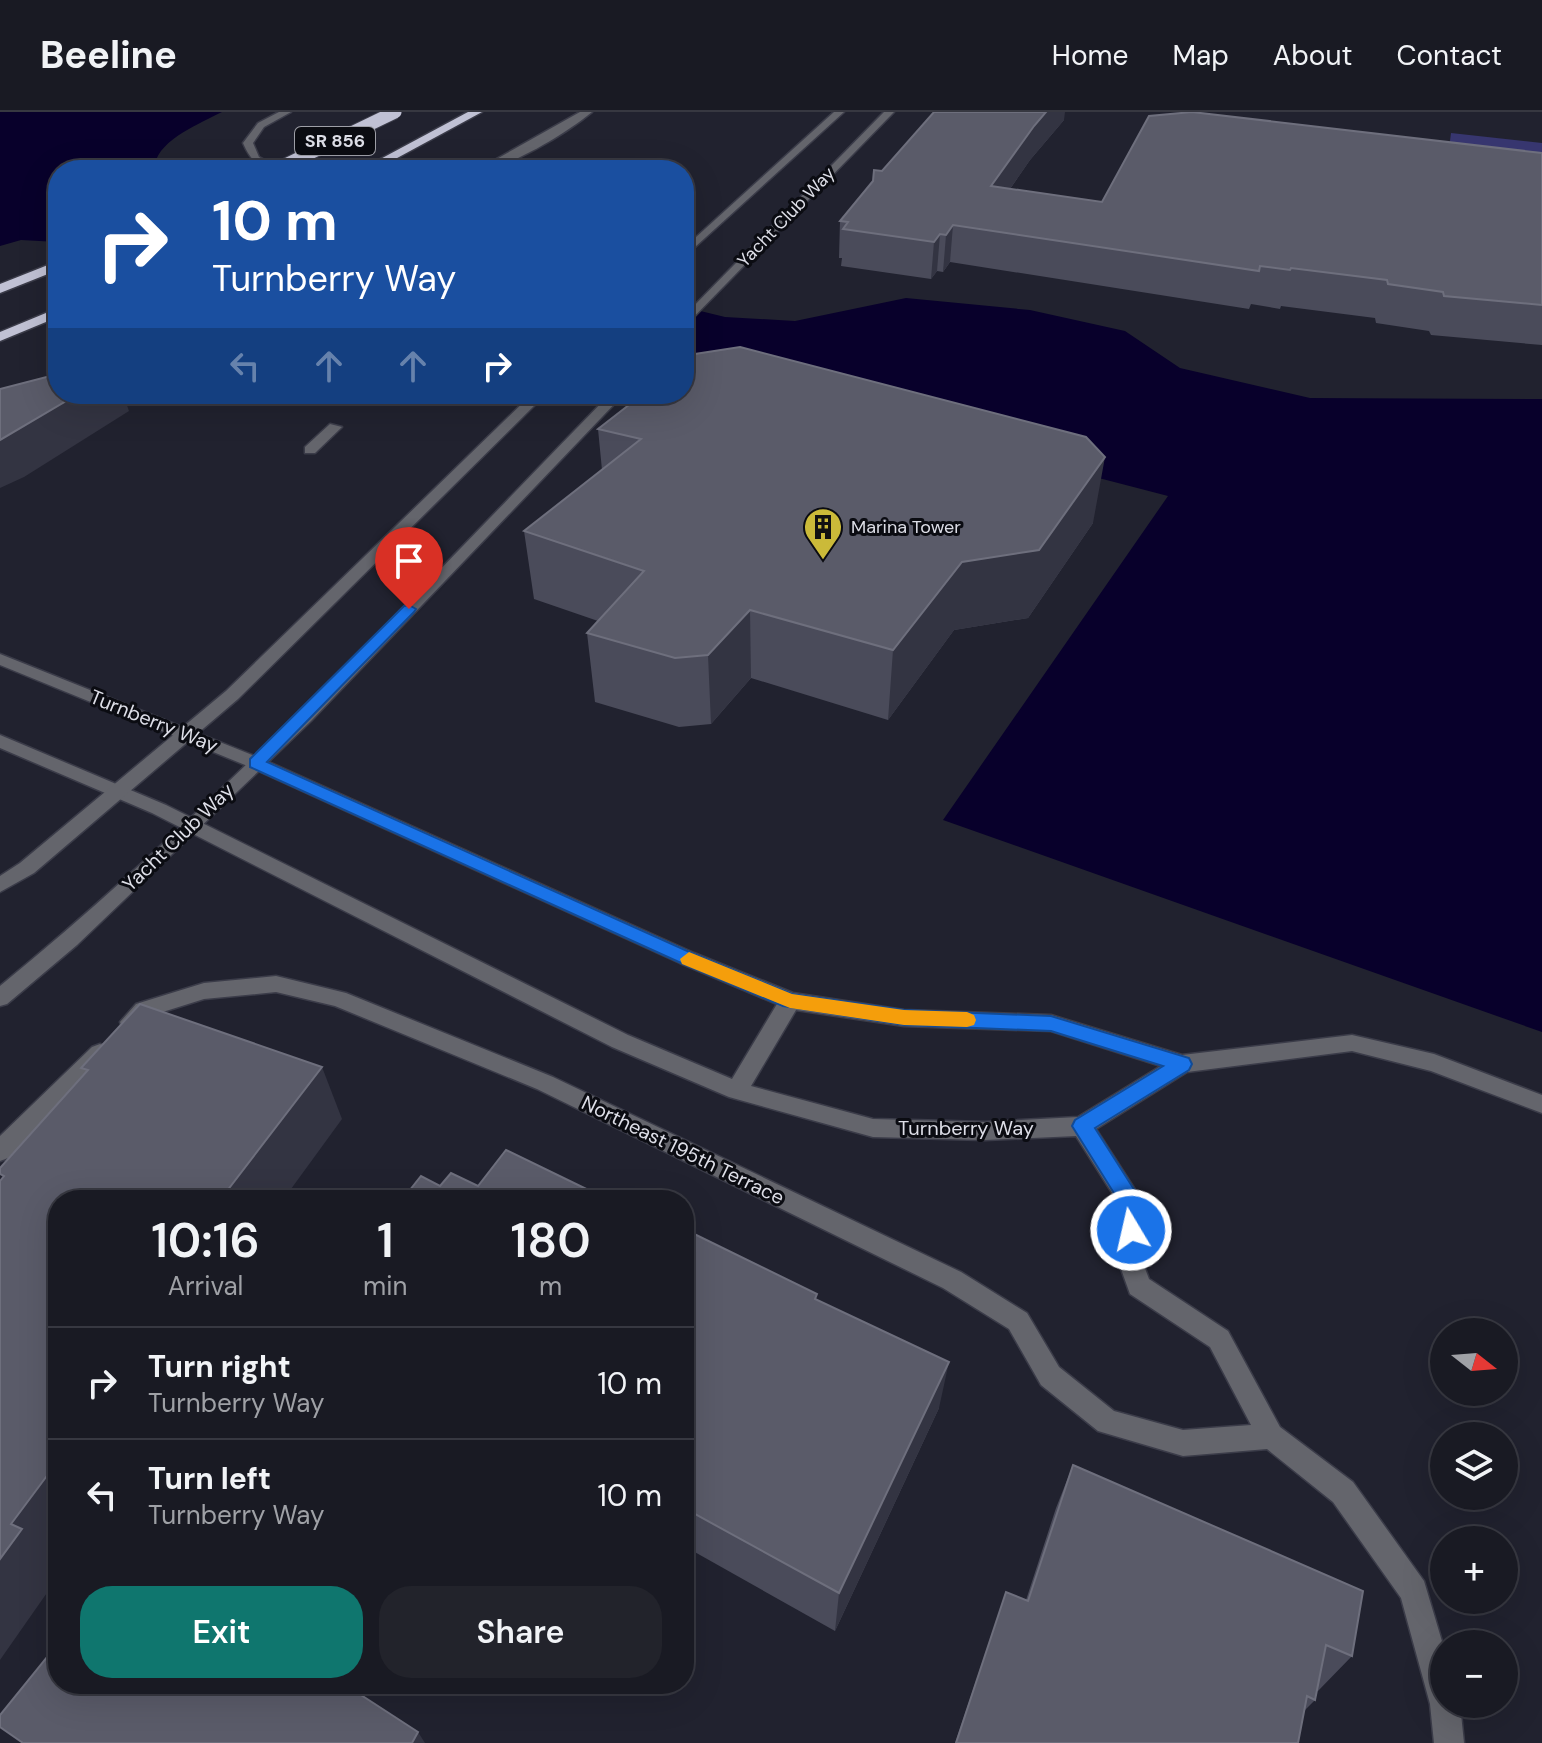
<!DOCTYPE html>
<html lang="en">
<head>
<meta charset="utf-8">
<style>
	body { margin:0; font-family:"DM Sans",sans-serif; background:#22232b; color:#f1f3f6; height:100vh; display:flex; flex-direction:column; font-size:30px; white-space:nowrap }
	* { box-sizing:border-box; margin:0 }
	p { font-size:26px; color:#9fa1a6 }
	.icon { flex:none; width:44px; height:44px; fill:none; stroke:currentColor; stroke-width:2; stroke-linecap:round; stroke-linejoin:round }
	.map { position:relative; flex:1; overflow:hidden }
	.side { position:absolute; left:48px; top:1078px; width:646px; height:504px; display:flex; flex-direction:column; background:#191a23; border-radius:32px; box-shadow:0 8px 32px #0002,0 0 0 2px #373841 }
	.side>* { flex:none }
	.top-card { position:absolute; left:48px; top:48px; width:646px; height:244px; border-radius:32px; box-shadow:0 8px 32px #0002,0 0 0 2px #373841; background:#1a4fa0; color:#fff; overflow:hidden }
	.needle { width:52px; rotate:107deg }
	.tools { position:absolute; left:1430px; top:1206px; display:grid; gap:16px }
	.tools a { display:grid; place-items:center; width:88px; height:88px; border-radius:50%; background:#191a23; box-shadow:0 8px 32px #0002,0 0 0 2px #373841; font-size:40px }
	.pin { position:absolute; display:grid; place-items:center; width:68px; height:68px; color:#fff; margin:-82px -34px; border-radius:50% 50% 50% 0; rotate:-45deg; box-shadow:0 0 8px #0007 }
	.pin .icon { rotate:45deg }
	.me { position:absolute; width:88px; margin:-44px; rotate:351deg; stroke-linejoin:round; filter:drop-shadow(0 0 6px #0008) }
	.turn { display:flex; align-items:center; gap:28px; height:168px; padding:0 32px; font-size:36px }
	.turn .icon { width:104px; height:104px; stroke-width:2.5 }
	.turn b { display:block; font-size:56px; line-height:68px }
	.lanes { display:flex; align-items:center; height:76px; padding:0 32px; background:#0003; justify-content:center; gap:40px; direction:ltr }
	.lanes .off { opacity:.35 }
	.eta { display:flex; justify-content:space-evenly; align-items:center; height:136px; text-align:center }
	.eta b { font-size:48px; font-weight:600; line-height:56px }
	.cta { display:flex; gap:16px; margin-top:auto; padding:16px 32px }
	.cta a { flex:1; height:92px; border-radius:32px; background:#0f766e; color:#fff; font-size:32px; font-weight:600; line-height:92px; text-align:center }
	.cta a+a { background:#22232b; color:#f1f3f6 }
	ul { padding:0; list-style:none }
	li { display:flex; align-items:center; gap:24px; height:112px; padding:0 32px; border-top:2px solid #373841 }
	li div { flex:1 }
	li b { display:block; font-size:30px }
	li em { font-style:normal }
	header { display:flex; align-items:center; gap:48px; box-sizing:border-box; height:112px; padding:0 40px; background:#191a23; border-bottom:2px solid #373841 }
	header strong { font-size:38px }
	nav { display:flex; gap:44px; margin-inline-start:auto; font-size:28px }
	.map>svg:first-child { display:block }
	.green { fill:#37366f }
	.water { fill:#08002b }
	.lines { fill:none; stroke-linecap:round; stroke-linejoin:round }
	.minor-casing { stroke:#3b3c49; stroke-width:3 }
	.tertiary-casing { stroke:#3b3c49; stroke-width:3 }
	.motorway-casing { stroke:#3b3c49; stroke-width:3 }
	.minor { fill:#64656c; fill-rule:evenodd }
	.tertiary { fill:#64656c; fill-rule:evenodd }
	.motorway { fill:#c0c1d4; fill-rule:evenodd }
	.motorway-bridge-casing { stroke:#3b3c49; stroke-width:15; stroke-linecap:butt }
	.motorway-bridge { stroke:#c0c1d4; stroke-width:13 }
	.wall { fill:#4a4b5a }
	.shaded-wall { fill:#333442 }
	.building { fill:#5a5b69; stroke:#6e6f7d; stroke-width:2 }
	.route { fill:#1a73e8; stroke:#114b97; stroke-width:2 }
	.slow { fill:#f59e0b }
	.labels { text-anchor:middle; stroke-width:6; stroke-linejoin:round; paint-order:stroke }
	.shield { fill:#0b0c12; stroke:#9e9fa7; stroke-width:2 }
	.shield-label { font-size:18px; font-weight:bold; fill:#dddee7 }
	.far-street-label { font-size:18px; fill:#dddee7; stroke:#0b0c12 }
	.far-poi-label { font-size:18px; fill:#dddee7; stroke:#0b0c12; text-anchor:start }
	.street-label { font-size:20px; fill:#dddee7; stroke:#0b0c12 }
</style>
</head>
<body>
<header>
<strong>Beeline</strong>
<nav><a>Home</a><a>Map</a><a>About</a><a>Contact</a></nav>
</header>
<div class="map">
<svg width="1542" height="1631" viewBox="0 0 1542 1631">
	<rect width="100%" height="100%" fill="#21222f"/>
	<polygon class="green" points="1451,21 1542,31 1542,48 1449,37"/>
	<g class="water">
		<path d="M 0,0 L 222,0 C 201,11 160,27 155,52 L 158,58 L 58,58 L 58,130 L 21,128 L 0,134 Z"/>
		<polygon points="906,186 1030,198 1125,219 1180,256 1310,286 1542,287 1542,920 943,708 1168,384 746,274 684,262 684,195 725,205 795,209"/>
	</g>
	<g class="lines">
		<defs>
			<g id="minor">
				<polygon points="330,312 342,315 315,341 305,341 305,335"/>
				<path d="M 0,542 L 262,647 L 694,841 L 793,881 L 904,898 L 1051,903 L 1182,943 L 1352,923 L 1434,942 L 1542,983 L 1542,1001 L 1431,959 L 1352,939 L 1187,960 L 1096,1017 L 1145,1093 L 1140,1143 L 1149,1167 L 1228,1219 L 1280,1315 L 1353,1370 L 1424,1469 L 1444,1536 L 1444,1592 L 1460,1592 L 1464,1631 L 1434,1631 L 1430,1592 L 1401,1486 L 1333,1390 L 1267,1337 L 1183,1344 L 1098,1319 L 1041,1273 L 1009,1217 L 943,1176 L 537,977 L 335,894 L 276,880 L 204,887 L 150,904 L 139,916 L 131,918 L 123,916 L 120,910 L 136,892 L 204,871 L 276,864 L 346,881 L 553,965 L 961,1160 L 1027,1201 L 1059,1255 L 1114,1299 L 1183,1318 L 1251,1313 L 1210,1235 L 1130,1182 L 1116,1143 L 1121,1095 L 1076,1024 L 985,1028 L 873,1025 L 729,985 L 612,935 L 152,701 L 0,636 L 0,623 L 166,693 L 628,923 L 732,967 L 777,892 L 680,851 L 250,655 L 0,553 ZM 796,898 L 904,914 L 1051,919 L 1161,954 L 1078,1005 L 985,1010 L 873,1007 L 751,974 Z"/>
				<polygon points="100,932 108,935 111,941 108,947 8,1046 0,1049 0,1024 92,935"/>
			</g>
			<g id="tertiary">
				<path d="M 279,0 L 291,0 L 264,15 L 253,31 L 259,45 L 283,58 C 261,58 251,50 243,31 L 258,11 Z"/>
				<path d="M 580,0 L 592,0 C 568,20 507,58 477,58 Z"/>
				<polygon points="834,0 844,0 684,145 684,136"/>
				<polygon points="884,0 894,0 684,215 684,204"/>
				<polygon points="532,282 546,282 238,587 34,761 0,780 0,764 20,751 226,579"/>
				<path d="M 610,282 L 624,282 L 311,609 L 77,833 L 7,892 L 0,894 L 0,874 C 219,695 412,485 610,282 Z"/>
			</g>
			<g id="motorway">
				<polygon points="468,0 482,0 375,58 360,58"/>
				<polygon points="58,149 58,158 0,181 0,172"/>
				<polygon points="58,196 58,205 0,229 0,220"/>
			</g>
		</defs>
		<use href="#minor" class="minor-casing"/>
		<use href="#tertiary" class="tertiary-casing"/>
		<use href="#motorway" class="motorway-casing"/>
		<use href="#minor" class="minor"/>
		<use href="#tertiary" class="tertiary"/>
		<use href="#motorway" class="motorway"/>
		<defs>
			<polyline id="motorway-bridge" points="275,58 395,0"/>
		</defs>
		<use href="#motorway-bridge" class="motorway-bridge-casing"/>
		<use href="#motorway-bridge" class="motorway-bridge"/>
	</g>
	<g class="wall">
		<polygon points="1064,8 1030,48 1010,77 1102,90 1542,41 1542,233 1431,223 1429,219 1376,211 1375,206 1281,194 1280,197 1251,192 1249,197 950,150 943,160 937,159 931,167 841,154 842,146 839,146 840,109 882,59"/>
		<polygon points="598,317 1093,411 1028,506 954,518 888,608 751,566 711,612 679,615 595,590 587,521 598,509 534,487 524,419 602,358"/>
		<polygon points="684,1117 817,1188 939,1296 835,1519 684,1434"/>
		<polygon points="1073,1353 1352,1544 1318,1579 1317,1579 1315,1588 1304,1599 1298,1631 955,1631 1006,1480 1026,1488 1056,1396"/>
	</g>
	<g class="shaded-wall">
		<polygon points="1046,0 1065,0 1064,8 1030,48 987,110 991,74 1034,14"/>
		<polygon points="953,113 950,150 943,160 946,123"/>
		<polygon points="940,122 937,159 931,167 934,130"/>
		<polygon points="78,282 123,282 129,299 24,365 0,376 0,328"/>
		<polygon points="1105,345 1093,411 1028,506 954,518 888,608 893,538 962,450"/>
		<polygon points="750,498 751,566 711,612 708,543"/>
		<polygon points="322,955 342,1007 283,1088 220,1088"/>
		<polygon points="949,1250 939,1296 835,1519 839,1481"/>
		<polygon points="58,1349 58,1446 55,1450 58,1452 58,1465 0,1548 0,1447 11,1412"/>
		<polygon points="418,1620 425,1631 412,1631"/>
	</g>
	<g class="building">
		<polygon points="934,0 1046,0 1034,14 991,74 1102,90 1149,4 1192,0 1542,41 1542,193 1444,184 1443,180 1388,172 1387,168 1291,156 1290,158 1260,154 1259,159 953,113 946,123 940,122 934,130 843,117 848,110 840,109 873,69 874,58 882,59"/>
		<polygon points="740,235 1086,325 1105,345 1039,438 962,450 893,538 750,498 708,543 675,546 587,521 644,459 524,419 641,327 598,317 643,282 684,282 684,250 695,242"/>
		<polygon points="58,262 58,282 78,282 0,328 0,277"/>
		<polygon points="140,892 322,955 220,1088 58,1088 58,1349 11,1412 22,1417 0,1447 0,1069 4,1064 0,1062 0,1056 88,958 81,956"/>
		<polygon points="506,1038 609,1088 402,1088 421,1064 440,1074 451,1061 478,1074"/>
		<polygon points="615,1084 623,1088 612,1088"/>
		<polygon points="684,1117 817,1182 815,1187 949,1250 839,1481 684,1396"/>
		<polygon points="1073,1353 1363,1479 1352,1544 1326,1533 1315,1588 1307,1584 1298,1631 956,1631 1006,1480 1028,1489"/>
		<polygon points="47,1545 58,1553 58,1572 344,1572 418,1620 412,1631 23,1631 0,1615 0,1603"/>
	</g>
	<polygon class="route" points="409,493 416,497 414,500 267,650 694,842 792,882 904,898 1051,904 1189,946 1192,952 1189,958 1095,1016 1144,1093 1138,1125 1131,1128 1123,1125 1120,1118 1122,1094 1072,1014 1075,1008 1163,954 1051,919 904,913 783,894 681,851 250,655 250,647 404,494"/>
	<polygon class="slow" points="689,840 792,882 904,898 967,900 974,903 976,908 974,913 967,915 904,913 790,896 682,852 680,847"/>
	<defs>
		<symbol id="building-pin" viewBox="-11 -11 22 30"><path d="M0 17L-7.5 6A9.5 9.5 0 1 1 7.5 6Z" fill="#cbba39" stroke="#0b0c12"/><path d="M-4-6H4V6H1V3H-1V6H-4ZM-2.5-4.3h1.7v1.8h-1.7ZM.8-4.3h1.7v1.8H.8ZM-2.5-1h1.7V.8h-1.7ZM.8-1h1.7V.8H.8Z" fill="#111"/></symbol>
	</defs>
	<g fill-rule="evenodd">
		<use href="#building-pin" x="801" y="393" width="44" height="60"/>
	</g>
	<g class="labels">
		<rect class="shield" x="295" y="15" width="80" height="28" rx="6"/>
		<g class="shield-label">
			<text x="335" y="35">SR 856</text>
		</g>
		<g class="far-street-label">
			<text transform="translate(786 105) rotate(-46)" y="6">Yacht Club Way</text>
		</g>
		<g class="far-poi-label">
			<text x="851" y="421">Marina Tower</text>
		</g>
		<g class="street-label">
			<text transform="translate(154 609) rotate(22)" y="7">Turnberry Way</text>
			<text transform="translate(178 725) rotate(-44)" y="7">Yacht Club Way</text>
			<text x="966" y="1023">Turnberry Way</text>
			<text transform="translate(683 1038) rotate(26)" y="7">Northeast 195th Terrace</text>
		</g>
	</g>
</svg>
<div class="tools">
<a><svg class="needle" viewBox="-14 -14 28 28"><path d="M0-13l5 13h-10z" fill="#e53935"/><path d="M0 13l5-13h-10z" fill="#9fa1a6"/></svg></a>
<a><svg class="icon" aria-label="layers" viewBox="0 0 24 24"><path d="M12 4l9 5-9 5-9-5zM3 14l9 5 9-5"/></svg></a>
<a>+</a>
<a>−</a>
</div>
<div class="pin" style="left:409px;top:497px;background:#d93025"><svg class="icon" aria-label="arrive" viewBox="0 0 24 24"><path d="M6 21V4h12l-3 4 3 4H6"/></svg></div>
<svg class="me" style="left:1131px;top:1118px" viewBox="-20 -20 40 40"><circle r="17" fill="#1a73e8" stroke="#fff" stroke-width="3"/><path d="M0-11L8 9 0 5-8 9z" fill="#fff"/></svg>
<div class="top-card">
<div class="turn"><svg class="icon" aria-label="right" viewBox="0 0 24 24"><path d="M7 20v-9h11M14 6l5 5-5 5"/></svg><div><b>10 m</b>Turnberry Way</div></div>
<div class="lanes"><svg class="icon off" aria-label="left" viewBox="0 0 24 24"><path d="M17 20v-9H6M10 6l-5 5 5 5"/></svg><svg class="icon off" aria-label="ahead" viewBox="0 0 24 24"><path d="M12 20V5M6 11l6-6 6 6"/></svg><svg class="icon off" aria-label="ahead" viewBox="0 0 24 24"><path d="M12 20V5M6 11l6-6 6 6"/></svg><svg class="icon" aria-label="right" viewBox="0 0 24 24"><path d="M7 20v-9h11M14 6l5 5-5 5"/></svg></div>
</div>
<section class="side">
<div class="eta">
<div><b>10:16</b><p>Arrival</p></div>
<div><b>1</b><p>min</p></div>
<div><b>180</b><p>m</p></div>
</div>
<ul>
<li><svg class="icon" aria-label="right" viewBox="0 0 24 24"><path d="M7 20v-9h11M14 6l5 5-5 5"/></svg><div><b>Turn right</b><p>Turnberry Way</p></div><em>10 m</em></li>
<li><svg class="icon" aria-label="left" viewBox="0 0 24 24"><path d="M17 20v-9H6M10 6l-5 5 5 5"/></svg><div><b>Turn left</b><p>Turnberry Way</p></div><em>10 m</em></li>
</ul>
<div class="cta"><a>Exit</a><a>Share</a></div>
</section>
</div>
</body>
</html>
